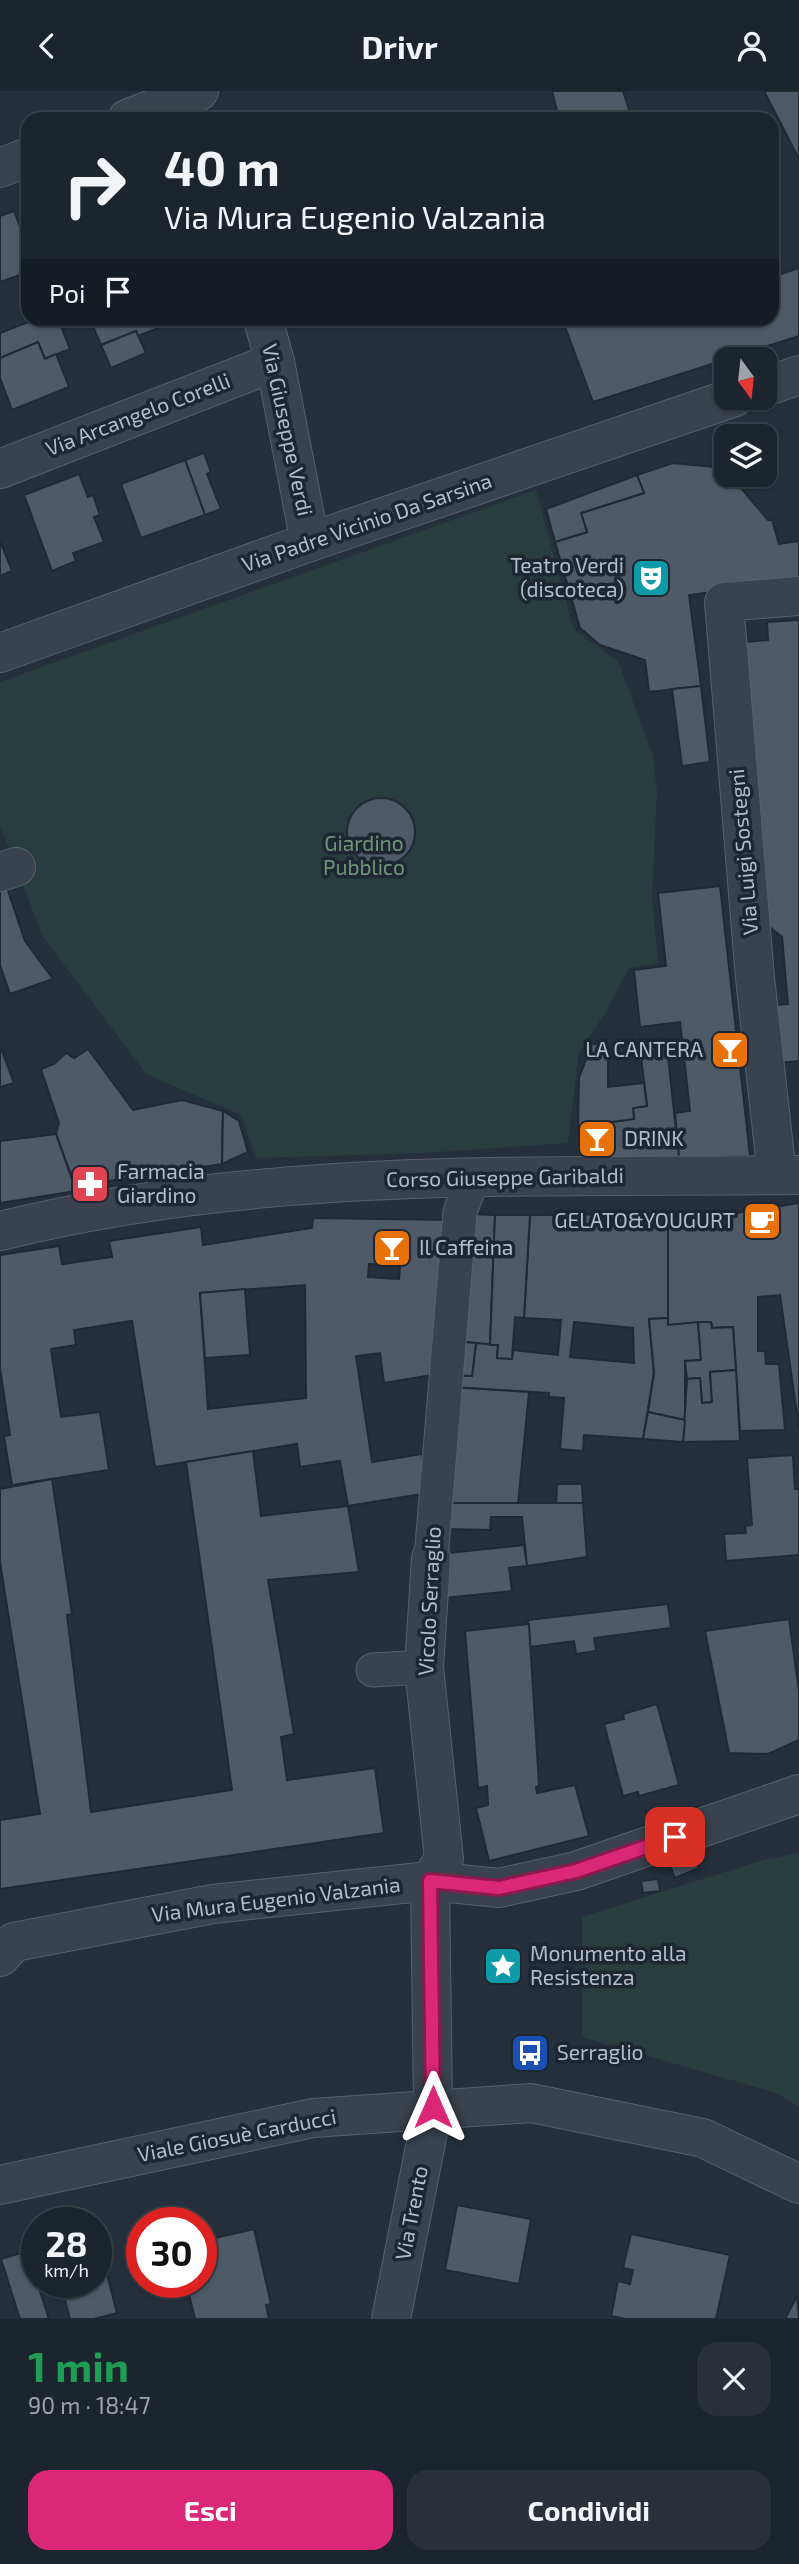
<!DOCTYPE html>
<html lang="it">
<head>
<meta charset="utf-8">
<style>
	body { margin:0; font-family:"Exo 2",sans-serif; background:#293039; color:#f1f3f6; height:100vh; display:flex; flex-direction:column; font-size:26px; white-space:nowrap }
	* { box-sizing:border-box; margin:0 }
	p { font-size:23px; color:#a0a4aa }
	.icon { flex:none; width:38px; height:38px; fill:none; stroke:currentColor; stroke-width:2; stroke-linecap:round; stroke-linejoin:round }
	.map { position:relative; height:2228px; overflow:hidden }
	.panel { display:flex; flex-direction:column; background:#1c242d; flex:1 }
	.panel>* { flex:none }
	.banner { position:absolute; left:21px; top:21px; width:758px; height:214px; border-radius:21px; box-shadow:0 2px 5px #0004,0 0 0 2px #3a4149; background:#1c242d; color:#f1f3f6; overflow:hidden }
	.needle { width:46px; rotate:165deg }
	.controls { position:absolute; left:714px; top:256px; display:grid; gap:14px }
	.controls a { display:grid; place-items:center; width:63px; height:63px; border-radius:14px; background:#1c242d; box-shadow:0 2px 5px #0004,0 0 0 2px #3a4149; font-size:35px }
	.speed { position:absolute; left:21px; top:2116px; display:flex; gap:14px; font-size:35px; font-weight:700; text-align:center }
	.speed>* { display:grid; place-content:center; width:91px; height:91px; border-radius:50%; background:#1c242d; box-shadow:0 2px 5px #0004,0 0 0 2px #3a4149; line-height:1 }
	.speed small { font-size:18px; font-weight:400 }
	.speed .limit { border:10px solid #d22; background:#fff; color:#111 }
	.pin { position:absolute; display:grid; place-items:center; width:60px; height:60px; color:#fff; margin:-30px; border-radius:14px; box-shadow:0 4px 10px #0006 }
	.me { position:absolute; width:77px; margin:-38px; rotate:0deg; stroke-linejoin:round; filter:drop-shadow(0 0 5px #0008) }
	.turn { display:flex; align-items:center; gap:24px; height:147px; padding:0 28px; font-size:32px }
	.turn .icon { width:91px; height:91px; stroke-width:2.5 }
	.turn b { display:block; font-size:49px; line-height:60px }
	.then { display:flex; align-items:center; height:66px; padding:0 28px; background:#0003; gap:14px; font-size:26px }
	.round { display:grid; place-items:center; flex:none; width:74px; height:74px; border-radius:21px; background:#293039 }
	.head { display:flex; align-items:center; justify-content:space-between; height:119px; padding:0 28px }
	h1 { font-size:42px; font-weight:700; line-height:52px; color:#1e9e55 }
	.cta { display:flex; gap:14px; margin-top:auto; padding:14px 28px }
	.cta a { flex:1; height:80px; border-radius:21px; background:#db2777; color:#fff; font-size:28px; font-weight:700; line-height:80px; text-align:center }
	.cta a+a { background:#293039; color:#f1f3f6 }
	header { display:flex; justify-content:space-between; align-items:center; height:91px; padding:0 28px; background:#1c242d; font-size:32px; font-weight:700 }
	.map>svg:first-child { display:block }
	.green { fill:#283d3e }
	.building { fill:#4e5a67; stroke:#202934; stroke-width:2; fill-rule:evenodd }
	.lines { fill:none; stroke-linecap:round; stroke-linejoin:round }
	.pedestrian-casing { stroke:#57606b; stroke-width:35 }
	.minor-casing { stroke:#57606b; stroke-width:40 }
	.tertiary-casing { stroke:#57606b; stroke-width:40 }
	.pedestrian { stroke:#39424d; stroke-width:33 }
	.minor { stroke:#39424d; stroke-width:38 }
	.tertiary { stroke:#39424d; stroke-width:38 }
	.route-casing { stroke:#8e194d; stroke-width:18 }
	.route { stroke:#db2777; stroke-width:12 }
	.labels { text-anchor:middle; stroke-width:7; stroke-linejoin:round; paint-order:stroke }
	.street-label { font-size:21px; fill:#b5bdc8; stroke:#1e2731 }
	.poi-label { font-size:21px; fill:#b5bdc8; stroke:#1e2731; text-anchor:start }
	.park-label { font-size:21px; fill:#6d9776; stroke:#1e2731 }
</style>
</head>
<body>
<header><svg class="icon" aria-label="back" viewBox="0 0 24 24"><path d="M15 5l-7 7 7 7"/></svg>Drivr<svg class="icon" aria-label="person" viewBox="0 0 24 24"><circle cx="12" cy="8" r="4"/><path d="M4 21q1-7 8-7t8 7"/></svg></header>
<div class="map">
<svg width="799" height="2228" viewBox="0 0 799 2228">
	<rect width="100%" height="100%" fill="#25303c"/>
	<g class="green">
		<polygon points="536,399 574,539 618,570 653,665 657,701 652,805 658,872 629,877 607,919 579,962 568,1052 424,1062 256,1067 241,1024 146,983 43,846 0,734 0,591"/>
		<polygon points="799,1762 799,2016 776,2002 582,1946 582,1826 760,1770"/>
	</g>
	<g class="building">
		<polygon points="552,0 623,0 632,28 559,28"/>
		<polygon points="764,0 799,0 799,68"/>
		<polygon points="14,120 28,156 28,181 0,191 0,125"/>
		<polygon points="799,177 799,245 593,311 564,233 580,228 772,228 772,186"/>
		<polygon points="36,228 58,228 70,258 45,268 38,251 0,267 0,242"/>
		<polygon points="90,228 181,228 138,245 136,240 101,254"/>
		<polygon points="136,240 146,262 111,277 101,254"/>
		<polygon points="38,251 45,268 56,263 69,296 12,319 0,287 0,267"/>
		<polygon points="204,362 211,381 207,383 221,418 205,424 185,369"/>
		<polygon points="185,369 205,424 141,447 121,393"/>
		<polygon points="673,372 724,377 768,429 772,429 779,453 799,450 799,490 689,504 701,595 649,601 645,569 600,554 580,537 555,451 587,441 581,422 644,402 637,384"/>
		<polygon points="79,383 88,406 93,404 100,424 94,426 104,451 73,462 76,470 52,480 24,404"/>
		<polygon points="637,384 644,402 581,422 587,441 555,451 546,418"/>
		<polygon points="0,450 12,480 0,485"/>
		<polygon points="799,529 799,970 767,973 762,915 788,913 782,846 756,825 734,552 768,549 767,531"/>
		<polygon points="701,595 710,671 682,675 672,598"/>
		<circle cx="381" cy="741" r="34"/>
		<polygon points="5,791 25,850 53,888 10,903 0,874 0,792"/>
		<polygon points="720,795 750,1065 679,1067 675,1022 690,1020 680,931 640,936 634,879 666,875 658,802"/>
		<polygon points="666,947 679,1067 608,1069 604,1032 634,1028 633,1017 647,1015 639,949"/>
		<polygon points="592,953 608,953 608,996 644,992 647,1015 633,1017 634,1028 604,1032 608,1069 597,1048 578,1040 579,987"/>
		<polygon points="0,955 14,992 0,996"/>
		<polygon points="88,958 133,1019 182,1009 223,1020 222,1073 75,1095 56,1043 59,1032 41,978 54,973 66,962 74,967"/>
		<polygon points="223,1020 239,1030 248,1061 222,1073"/>
		<polygon points="56,1043 76,1100 0,1112 0,1050"/>
		<polygon points="799,1112 799,1337 780,1204 758,1206 758,1260 765,1260 766,1273 779,1273 785,1339 740,1340 733,1236 712,1237 711,1231 668,1234 668,1123 730,1123"/>
		<polygon points="469,1123 495,1124 490,1254 455,1250"/>
		<path d="M 668,1123 L 668,1227 L 649,1228 L 654,1282 L 643,1348 L 584,1344 L 583,1360 L 560,1358 L 564,1307 L 549,1306 L 549,1302 L 450,1296 L 451,1284 L 472,1285 L 476,1252 L 498,1254 L 497,1267 L 512,1268 L 513,1259 L 558,1264 L 561,1229 L 524,1227 L 530,1124 ZM 574,1231 L 633,1237 L 634,1272 L 570,1266 Z"/>
		<polygon points="495,1124 530,1124 524,1227 515,1226 512,1268 497,1267 498,1254 490,1254"/>
		<path d="M 313,1127 L 452,1129 L 432,1284 L 384,1292 L 380,1262 L 356,1265 L 372,1371 L 422,1363 L 428,1402 L 348,1415 L 340,1370 L 300,1376 L 297,1353 L 155,1376 L 132,1230 L 74,1239 L 76,1254 L 51,1258 L 61,1326 L 100,1321 L 109,1379 L 12,1394 L 4,1345 L 10,1344 L 0,1277 L 0,1164 L 59,1155 L 62,1173 L 112,1166 L 109,1150 L 201,1136 L 203,1154 L 312,1137 ZM 369,1173 L 400,1174 L 399,1188 L 368,1186 ZM 305,1194 L 306,1307 L 208,1318 L 200,1202 Z"/>
		<polygon points="245,1198 250,1264 205,1267 200,1202"/>
		<polygon points="668,1227 668,1234 698,1231 701,1269 685,1270 685,1329 648,1321 654,1282 649,1228"/>
		<polygon points="698,1231 711,1231 712,1237 733,1236 736,1279 710,1281 712,1311 702,1312 700,1287 687,1288 685,1270 701,1269"/>
		<polygon points="455,1250 476,1252 472,1285 451,1284"/>
		<polygon points="736,1279 740,1350 683,1351 687,1288 700,1287 702,1312 712,1311 710,1281"/>
		<polygon points="450,1296 529,1301 518,1413 442,1412"/>
		<polygon points="648,1321 685,1329 683,1351 643,1348"/>
		<polygon points="253,1360 261,1425 348,1415 359,1481 268,1489 294,1643 281,1646 287,1689 375,1677 384,1742 0,1798 0,1729 40,1723 0,1471 0,1398 52,1388 72,1523 67,1524 91,1721 232,1699 186,1371"/>
		<polygon points="793,1364 795,1398 799,1398 799,1464 726,1470 724,1443 746,1442 745,1435 752,1434 747,1367"/>
		<polygon points="557,1393 582,1393 583,1412 556,1413"/>
		<polygon points="442,1412 583,1412 587,1466 527,1475 522,1426 491,1426 490,1439 448,1438"/>
		<polygon points="524,1454 527,1475 509,1477 512,1500 444,1507 439,1463"/>
		<polygon points="668,1513 671,1537 594,1547 596,1560 576,1563 574,1550 530,1556 528,1529"/>
		<polygon points="789,1528 799,1600 799,1649 768,1663 729,1662 705,1540"/>
		<polygon points="529,1533 539,1694 536,1696 537,1702 575,1694 589,1745 489,1770 476,1717 488,1714 487,1695 478,1697 465,1540"/>
		<polygon points="657,1613 679,1694 639,1705 638,1701 623,1705 604,1633 624,1628 623,1623"/>
		<polygon points="693,1762 699,1777 675,1787 669,1772"/>
		<polygon points="658,1788 660,1800 643,1802 641,1790"/>
		<polygon points="457,2114 531,2128 519,2193 445,2179"/>
		<polygon points="254,2138 271,2213 266,2214 269,2228 195,2228 186,2191 201,2191 202,2150"/>
		<polygon points="631,2143 730,2164 716,2228 626,2228 611,2225 618,2190 630,2193 633,2179 623,2177"/>
		<polygon points="31,2159 37,2191 49,2228 20,2228 1,2168"/>
		<polygon points="104,2172 117,2222 94,2228 70,2228 60,2191 96,2191 96,2174"/>
		<polygon points="797,2205 799,2228 785,2228"/>
	</g>
	<g class="lines">
		<defs>
			<g id="pedestrian">
				<polyline points="431,1467 460,1121 473,1086"/>
				<polyline points="373,1579 424,1576"/>
			</g>
			<g id="minor">
				<polyline points="127,28 199,0"/>
				<polyline points="0,77 28,66"/>
				<polyline points="263,228 275,271 310,451"/>
				<polyline points="0,378 275,271"/>
				<polyline points="0,781 16,776"/>
				<polyline points="777,1084 755,887 724,511 799,505"/>
				<path d="M 0,1140 C 261,1075 533,1087 799,1084"/>
				<polyline points="0,1866 14,1851 213,1813 430,1790 499,1797 576,1780 799,1703"/>
				<polyline points="391,2228 433,2016 430,1790 444,1768 424,1576 431,1467"/>
			</g>
			<g id="tertiary">
				<polyline points="765,296 799,284"/>
				<polyline points="0,562 310,451 735,306"/>
				<polyline points="0,2094 313,2027 531,2012 703,2047 799,2093"/>
			</g>
		</defs>
		<use href="#pedestrian" class="pedestrian-casing"/>
		<use href="#minor" class="minor-casing"/>
		<use href="#tertiary" class="tertiary-casing"/>
		<use href="#pedestrian" class="pedestrian"/>
		<use href="#minor" class="minor"/>
		<use href="#tertiary" class="tertiary"/>
	</g>
	<g class="lines">
		<defs>
			<polyline id="route" points="433,2016 430,1790 499,1797 576,1780 675,1746"/>
		</defs>
		<use href="#route" class="route-casing"/>
		<use href="#route" class="route"/>
	</g>
	<defs>
		<symbol id="theatre-square" viewBox="-11 -11 22 22"><rect x="-9" y="-9" width="18" height="18" rx="4" fill="#0f9aa8" stroke="#1e2731"/><path d="M-5-5.5Q0-4 5-5.5V0Q5 5 0 6Q-5 5-5 0ZM-3.3-2.5H-1v1.5H-3.3ZM1-2.5H3.3v1.5H1ZM-2.8 1Q0 5.5 2.8 1Z" fill="#fff"/></symbol>
		<symbol id="bar-square" viewBox="-11 -11 22 22"><rect x="-9" y="-9" width="18" height="18" rx="4" fill="#e8710a" stroke="#1e2731"/><path d="M-6-5H6L.8 .8V4.5H3.5V6h-7V4.5H-.8V.8Z" fill="#fff"/></symbol>
		<symbol id="pharmacy-square" viewBox="-11 -11 22 22"><rect x="-9" y="-9" width="18" height="18" rx="4" fill="#e0444e" stroke="#1e2731"/><path d="M-2-6h4v4h4v4h-4v4h-4v-4h-4v-4h4Z" fill="#fff"/></symbol>
		<symbol id="cafe-square" viewBox="-11 -11 22 22"><rect x="-9" y="-9" width="18" height="18" rx="4" fill="#e8710a" stroke="#1e2731"/><path d="M-5.5-4.5H6V0H3Q3 3.5 0 3.5H-2.5Q-5.5 3.5-5.5 0ZM3-3.2v2h1.7v-2ZM-6 4.5H4V6H-6Z" fill="#fff"/></symbol>
		<symbol id="sight-square" viewBox="-11 -11 22 22"><rect x="-9" y="-9" width="18" height="18" rx="4" fill="#0f9aa8" stroke="#1e2731"/><path d="M0-6L1.8-2.2L6-1.7L2.9 1.2L3.7 5.4L0 3.3L-3.7 5.4L-2.9 1.2L-6-1.7L-1.8-2.2Z" fill="#fff"/></symbol>
		<symbol id="bus-square" viewBox="-11 -11 22 22"><rect x="-9" y="-9" width="18" height="18" rx="4" fill="#1a4fb4" stroke="#1e2731"/><path d="M-5-6H5V4H4V6H2V4H-2V6H-4V4H-5ZM-3.5-4V0h7V-4ZM-3.5 1.2v1.5H-2V1.2ZM2 1.2v1.5H3.5V1.2Z" fill="#fff"/></symbol>
	</defs>
	<g fill-rule="evenodd">
		<use href="#theatre-square" x="629" y="465" width="44" height="44"/>
		<use href="#bar-square" x="708" y="937" width="44" height="44"/>
		<use href="#bar-square" x="575" y="1026" width="44" height="44"/>
		<use href="#pharmacy-square" x="68" y="1071" width="44" height="44"/>
		<use href="#cafe-square" x="740" y="1108" width="44" height="44"/>
		<use href="#bar-square" x="370" y="1135" width="44" height="44"/>
		<use href="#sight-square" x="481" y="1853" width="44" height="44"/>
		<use href="#bus-square" x="508" y="1940" width="44" height="44"/>
	</g>
	<g class="labels">
		<g class="street-label">
			<text transform="translate(138 324) rotate(-21)" y="7">Via Arcangelo Corelli</text>
			<text transform="translate(287 339) rotate(78)" y="7">Via Giuseppe Verdi</text>
			<text transform="translate(367 432) rotate(-19)" y="7">Via Padre Vicinio Da Sarsina</text>
			<text transform="translate(744 761) rotate(-95)" y="7">Via Luigi Sostegni</text>
			<text transform="translate(505 1087) rotate(-1)" y="7">Corso Giuseppe Garibaldi</text>
			<text transform="translate(430 1510) rotate(-87)" y="7">Vicolo Serraglio</text>
			<text transform="translate(276 1809) rotate(-7)" y="7">Via Mura Eugenio Valzania</text>
			<text transform="translate(237 2045) rotate(-11)" y="7">Viale Giosuè Carducci</text>
			<text transform="translate(412 2122) rotate(-79)" y="7">Via Trento</text>
		</g>
		<g class="poi-label">
			<text x="624" y="482" text-anchor="end">Teatro Verdi<tspan x="624" dy="24">(discoteca)</tspan></text>
			<text x="703" y="966" text-anchor="end">LA CANTERA</text>
			<text x="624" y="1055">DRINK</text>
			<text x="117" y="1088">Farmacia<tspan x="117" dy="24">Giardino</tspan></text>
			<text x="735" y="1137" text-anchor="end">GELATO&amp;YOUGURT</text>
			<text x="419" y="1164">Il Caffeina</text>
			<text x="530" y="1870">Monumento alla<tspan x="530" dy="24">Resistenza</tspan></text>
			<text x="557" y="1969">Serraglio</text>
		</g>
		<g class="park-label">
			<text x="364" y="760">Giardino<tspan x="364" dy="24">Pubblico</tspan></text>
		</g>
	</g>
</svg>
<div class="controls">
<a><svg class="needle" viewBox="-14 -14 28 28"><path d="M0-13l5 13h-10z" fill="#e53935"/><path d="M0 13l5-13h-10z" fill="#a0a4aa"/></svg></a>
<a><svg class="icon" aria-label="layers" viewBox="0 0 24 24"><path d="M12 4l9 5-9 5-9-5zM3 14l9 5 9-5"/></svg></a>
</div>
<div class="speed"><div>28<small>km/h</small></div><div class="limit">30</div></div>
<div class="pin" style="left:675px;top:1746px;background:#d93025"><svg class="icon" aria-label="arrive" viewBox="0 0 24 24"><path d="M6 21V4h12l-3 4 3 4H6"/></svg></div>
<svg class="me" style="left:433px;top:2016px" viewBox="-20 -20 40 40"><path d="M0-17L14 15 0 8-14 15z" fill="#db2777" stroke="#fff" stroke-width="4"/></svg>
<div class="banner">
<div class="turn"><svg class="icon" aria-label="right" viewBox="0 0 24 24"><path d="M7 20v-9h11M14 6l5 5-5 5"/></svg><div><b>40 m</b>Via Mura Eugenio Valzania</div></div>
<div class="then">Poi<svg class="icon" aria-label="arrive" viewBox="0 0 24 24"><path d="M6 21V4h12l-3 4 3 4H6"/></svg></div>
</div>
</div>
<section class="panel">
<div class="head"><div><h1>1 min</h1><p>90 m · 18:47</p></div><a class="round"><svg class="icon" aria-label="close" viewBox="0 0 24 24"><path d="M6 6l12 12M18 6L6 18"/></svg></a></div>
<div class="cta"><a>Esci</a><a>Condividi</a></div>
</section>
</body>
</html>
